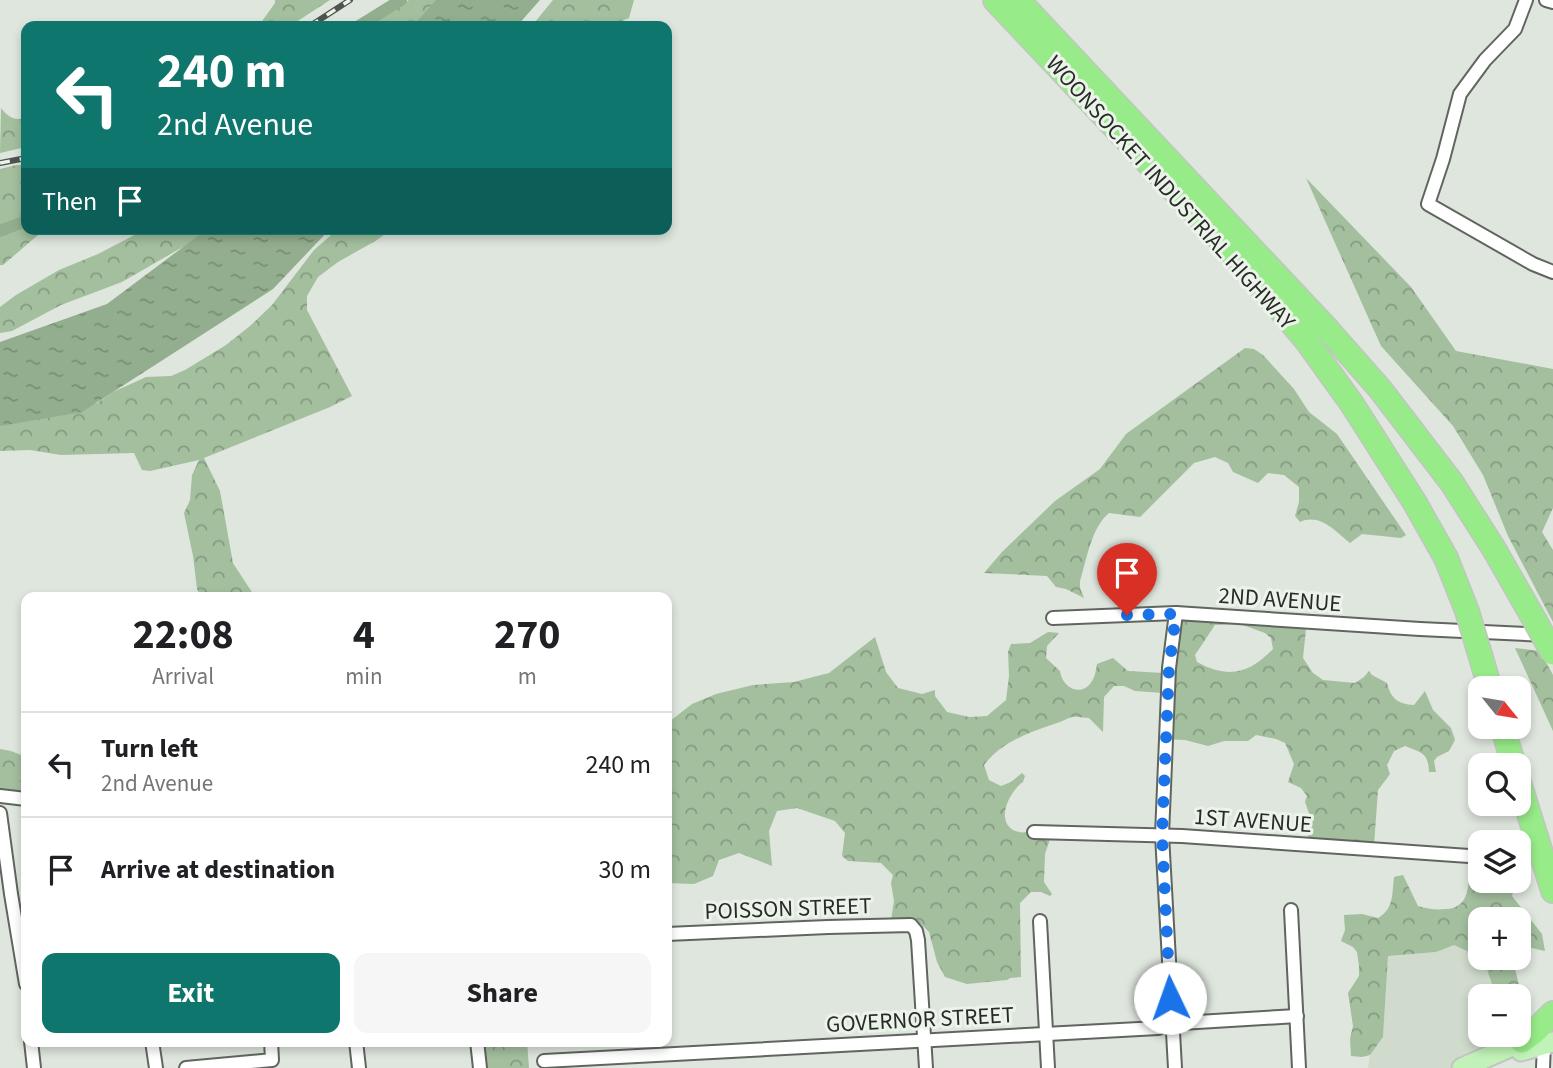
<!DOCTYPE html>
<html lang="en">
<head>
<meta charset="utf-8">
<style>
	body { margin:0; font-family:"Source Sans 3",sans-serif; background:#f6f6f6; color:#202124; height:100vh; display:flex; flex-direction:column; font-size:26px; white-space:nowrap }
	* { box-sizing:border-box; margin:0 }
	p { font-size:23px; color:#757577 }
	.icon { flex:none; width:38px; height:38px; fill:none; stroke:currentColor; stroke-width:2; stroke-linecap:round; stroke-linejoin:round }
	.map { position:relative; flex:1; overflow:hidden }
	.drawer { position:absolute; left:21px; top:592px; width:651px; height:455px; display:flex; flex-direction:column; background:#fff; border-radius:14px; box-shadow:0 4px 10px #0003 }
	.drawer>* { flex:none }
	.top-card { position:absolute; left:21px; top:21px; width:651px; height:214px; border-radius:14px; box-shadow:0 4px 10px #0003; background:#0f766e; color:#fff; overflow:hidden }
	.needle { width:46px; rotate:120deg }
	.tools { position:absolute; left:1468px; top:676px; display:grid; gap:14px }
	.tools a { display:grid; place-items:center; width:63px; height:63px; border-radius:14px; background:#fff; box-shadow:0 4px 10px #0003; font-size:35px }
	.pin { position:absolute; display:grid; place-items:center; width:60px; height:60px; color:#fff; margin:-72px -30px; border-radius:50% 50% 50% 0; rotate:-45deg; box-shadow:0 0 7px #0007 }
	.pin .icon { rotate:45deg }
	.me { position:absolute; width:77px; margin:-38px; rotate:357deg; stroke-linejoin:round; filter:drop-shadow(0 0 5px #0008) }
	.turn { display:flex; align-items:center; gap:24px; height:147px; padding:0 21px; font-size:32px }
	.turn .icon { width:91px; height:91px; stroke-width:2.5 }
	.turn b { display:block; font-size:49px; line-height:60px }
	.then { display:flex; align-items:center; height:66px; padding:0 21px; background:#0003; gap:14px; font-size:26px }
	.eta { display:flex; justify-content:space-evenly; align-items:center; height:119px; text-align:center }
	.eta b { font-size:42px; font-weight:700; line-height:49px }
	.action { display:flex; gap:14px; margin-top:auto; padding:14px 21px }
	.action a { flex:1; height:80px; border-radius:14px; background:#0f766e; color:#fff; font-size:28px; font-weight:700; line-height:80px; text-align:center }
	.action a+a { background:#f6f6f6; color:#202124 }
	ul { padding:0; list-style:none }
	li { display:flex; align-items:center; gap:21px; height:105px; padding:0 21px; border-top:2px solid #e0e0e0 }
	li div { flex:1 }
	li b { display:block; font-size:26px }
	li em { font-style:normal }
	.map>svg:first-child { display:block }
	.built { fill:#d0dbcd }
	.forest { fill:url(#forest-crowns); fill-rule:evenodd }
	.water { fill:url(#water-ripples) }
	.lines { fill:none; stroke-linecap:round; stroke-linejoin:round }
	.canal { stroke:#93ae8e; stroke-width:12 }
	.minor-casing { stroke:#60665f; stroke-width:16 }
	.primary-casing { stroke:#c3c4c3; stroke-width:23 }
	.motorway-casing { stroke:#c3c4c3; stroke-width:26 }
	.minor { stroke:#fff; stroke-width:12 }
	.primary { stroke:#c1f3b8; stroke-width:19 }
	.motorway { stroke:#98eb89; stroke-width:23 }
	.rail-casing { stroke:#50544f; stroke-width:6 }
	.rail { stroke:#ecf3ea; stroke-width:3.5; stroke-dasharray:10; stroke-linecap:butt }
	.motorway-bridge-casing { stroke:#c3c4c3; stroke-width:26; stroke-linecap:butt }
	.motorway-bridge { stroke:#98eb89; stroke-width:23 }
	.route { stroke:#1a73e8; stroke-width:12; stroke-dasharray:0 21.6 }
	.labels { text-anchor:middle; stroke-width:6; stroke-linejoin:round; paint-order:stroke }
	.street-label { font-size:23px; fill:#282b27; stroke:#ecf3ea }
</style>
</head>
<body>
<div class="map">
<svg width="1553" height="1068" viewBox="0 0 1553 1068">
	<defs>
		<pattern id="forest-crowns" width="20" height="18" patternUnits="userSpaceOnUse" patternTransform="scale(1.75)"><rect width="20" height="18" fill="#a3bf9e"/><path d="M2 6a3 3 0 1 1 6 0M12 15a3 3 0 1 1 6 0" fill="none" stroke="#859b81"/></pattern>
		<pattern id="water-ripples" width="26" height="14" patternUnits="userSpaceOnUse" patternTransform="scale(1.75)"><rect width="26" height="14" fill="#93ae8e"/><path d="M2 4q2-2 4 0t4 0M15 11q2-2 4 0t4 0" fill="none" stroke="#788e74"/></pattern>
	</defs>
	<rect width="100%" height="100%" fill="#dee6dd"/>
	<polygon class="built" points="1454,944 1483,958 1493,987 1503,993 1503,996 1480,996 1480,1034 1514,1034 1516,1044 1456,1068 1368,1068 1370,1055 1383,1037 1388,956 1436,952"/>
	<g class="forest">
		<polygon points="275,0 330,0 290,26 253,26 260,24 275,3"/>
		<polygon points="409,0 437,0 417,26 368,26"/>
		<polygon points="553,0 634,0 629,18 610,26 529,26 535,22"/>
		<path d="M 1,108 C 8,117 14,121 26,118 L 26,147 L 0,153 Z"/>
		<polygon points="16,165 26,165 26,229 45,229 3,265 0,265 0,169"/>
		<polygon points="1306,178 1411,287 1456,351 1553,369 1553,508 1542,532 1553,550 1553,622 1508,536 1483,475 1453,426 1381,346"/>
		<polygon points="146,229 222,229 181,248 122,282 61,305 12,331 0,333 0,307 16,295 59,270 98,254"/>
		<polygon points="338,229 392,229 377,240 338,262 318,277 307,296 307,310 352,396 330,407 204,458 220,491 233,563 255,597 201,597 197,589 193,556 184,513 190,500 192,475 199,460 150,471 142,470 134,453 61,455 30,450 0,451 0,421 97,403 113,392 146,377 171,376 185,370 226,345 250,326 272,305 314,250"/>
		<path d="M 1245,348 L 1254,349 L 1263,355 L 1294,389 L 1309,412 L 1337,434 L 1406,535 L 1401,538 L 1362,534 L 1350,543 C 1335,531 1320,513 1300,522 L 1295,516 L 1299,502 L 1299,487 L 1284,475 L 1268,473 L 1258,483 L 1233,472 L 1228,463 L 1215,457 L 1194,463 L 1140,517 L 1109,513 C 1091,528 1087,559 1080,581 L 1080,588 L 1084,598 L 1066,589 L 1056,587 L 1047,576 L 984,573 L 1002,552 L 1055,501 L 1100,469 L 1126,434 Z"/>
		<path d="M 1170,618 L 1307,619 L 1303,658 L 1313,673 L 1323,680 L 1355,683 L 1364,677 L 1369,671 L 1372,675 L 1387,683 C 1391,699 1398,704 1414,705 L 1425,691 L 1433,710 L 1451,728 L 1455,740 L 1449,751 L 1437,757 L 1434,761 L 1436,772 L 1429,772 C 1428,752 1422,753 1405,746 L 1394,751 L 1387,765 L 1390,774 L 1378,790 L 1374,845 L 1308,839 L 1310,816 L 1305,802 L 1307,796 L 1301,788 L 1288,782 L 1294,764 L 1285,743 L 1276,739 L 1256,735 L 1248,741 L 1224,741 L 1208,746 L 1185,740 L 1162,739 L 1163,693 L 1135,691 L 1124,686 L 1114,686 L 1104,697 L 1103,732 L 1089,718 C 1084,718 1077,716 1072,717 C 1067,718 1062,722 1057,723 C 1028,733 1003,741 984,765 L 989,780 L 1001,786 L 1011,782 L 1022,773 L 1025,776 L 1023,782 C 1008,792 993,826 1019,832 C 1026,834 1034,829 1041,829 C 1045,829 1049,830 1053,830 L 1045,854 L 1044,882 L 1052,894 L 1050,896 L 1041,892 L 1031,892 L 1020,903 L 1021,977 L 1010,978 L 1007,980 L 967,984 L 945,977 L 937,962 L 929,932 L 921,924 L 909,921 L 891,920 L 894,901 L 891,883 L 893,875 L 881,863 L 848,861 L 842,856 L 845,833 L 835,821 L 797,808 L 777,811 L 769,831 L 772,866 L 739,853 L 719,860 L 713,876 L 694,884 L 667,883 L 667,722 L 670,721 L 692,704 L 716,694 L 753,685 L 794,682 L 829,673 L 875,637 L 886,672 L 898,688 L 922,694 L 935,690 L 935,696 L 947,712 L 969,717 L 987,716 L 1006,700 L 1009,676 L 1008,652 L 1011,644 L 1030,643 L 1048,632 L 1059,633 L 1047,646 L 1046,658 L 1060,671 C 1062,688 1082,698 1092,681 C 1095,677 1096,670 1097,664 L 1113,658 L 1128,671 L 1163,673 ZM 1240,624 L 1265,633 L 1271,638 L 1273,649 C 1249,674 1228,679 1197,662 L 1195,655 L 1215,625 Z"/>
		<polygon points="1515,648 1540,651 1553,675 1553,731"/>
		<polygon points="0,749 11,751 26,757 26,796 0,792"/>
		<path d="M 1480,849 L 1480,880 L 1516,880 L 1512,896 L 1542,934 L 1545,951 L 1527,947 L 1515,969 L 1523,1001 L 1519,1007 L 1519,996 L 1503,996 L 1503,993 L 1493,987 L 1483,958 L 1481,957 L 1519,957 L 1519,919 L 1480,919 L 1480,957 L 1454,945 L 1436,952 L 1388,956 L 1383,1037 L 1370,1055 L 1362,1057 L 1351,1056 L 1350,1039 L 1353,1026 L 1348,993 L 1359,976 L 1359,966 L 1357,952 L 1353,947 L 1341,941 L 1345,930 L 1344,915 L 1362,914 L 1378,918 C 1394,909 1392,894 1394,877 L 1403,875 L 1418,906 C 1428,909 1435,910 1446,909 C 1474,908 1468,876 1469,854 L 1471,850 Z"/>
		<polygon points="478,1041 527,1041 529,1068 480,1068"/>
	</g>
	<g class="water">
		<polygon points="436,0 540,0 517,26 413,26"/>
		<polygon points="207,229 330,229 273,289 82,412 0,426 0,342 107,304"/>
	</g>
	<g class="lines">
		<g class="canal">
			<polyline points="359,26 401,0"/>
			<polyline points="0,231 26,221"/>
		</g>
		<defs>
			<g id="minor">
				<polyline points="1526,0 1515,29 1485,60 1460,94 1443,159 1428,204 1533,264 1553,272"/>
				<polyline points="1546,0 1553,2"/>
				<polyline points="1053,618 1176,613 1420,629 1546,635"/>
				<polyline points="0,796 26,799"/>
				<polyline points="0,813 11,894 26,984"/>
				<polyline points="1034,832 1182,836 1469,856"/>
				<polyline points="1291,910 1299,1068"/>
				<polyline points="1040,921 1048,1068"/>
				<polyline points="667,934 828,927 911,925 916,931 918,940 926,1068"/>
				<polyline points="31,1041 34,1068"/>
				<polyline points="152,1041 156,1068"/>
				<polyline points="356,1041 359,1068"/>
				<polyline points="477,1041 480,1068"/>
				<polyline points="544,1061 1158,1028 1181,1023 1297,1016"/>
				<polyline points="186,1068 272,1060 271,1041"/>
				<polyline points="1175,1068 1162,835 1169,668 1176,613"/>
				<polyline points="1543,1068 1544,1044"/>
			</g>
			<g id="primary">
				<polyline points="1521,1051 1553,1042"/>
				<polyline points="1462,1068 1535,1036"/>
			</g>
			<g id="motorway">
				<polyline points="995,0 1229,249 1306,340 1352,404 1415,503 1446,558 1467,611"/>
				<polyline points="1018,0 1328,330 1380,389 1452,483 1494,549 1530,612"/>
				<polyline points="1479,651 1490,688"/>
				<polyline points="1502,726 1514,765"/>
				<polyline points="1519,782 1553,891"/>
				<polyline points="1522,1041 1534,1032 1553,1013"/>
			</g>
		</defs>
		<use href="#minor" class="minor-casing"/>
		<use href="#primary" class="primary-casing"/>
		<use href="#motorway" class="motorway-casing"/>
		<use href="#minor" class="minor"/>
		<use href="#primary" class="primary"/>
		<use href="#motorway" class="motorway"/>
		<defs>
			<g id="rail">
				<polyline points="310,26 350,0"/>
				<polyline points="0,163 26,158"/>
			</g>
		</defs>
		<use href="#rail" class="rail-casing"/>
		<use href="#rail" class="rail"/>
		<defs>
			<g id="motorway-bridge">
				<polyline points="1467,611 1479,651"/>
				<polyline points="1530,612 1553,653"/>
			</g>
		</defs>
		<use href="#motorway-bridge" class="motorway-bridge-casing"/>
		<use href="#motorway-bridge" class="motorway-bridge"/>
	</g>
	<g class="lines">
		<polyline class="route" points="1127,615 1176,614 1169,668 1162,835 1170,998"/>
	</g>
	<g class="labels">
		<g class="street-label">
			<text transform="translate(1171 192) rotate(48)" y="8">WOONSOCKET INDUSTRIAL HIGHWAY</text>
			<text transform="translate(1280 599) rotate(4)" y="8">2ND AVENUE</text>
			<text transform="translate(1253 820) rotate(4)" y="8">1ST AVENUE</text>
			<text transform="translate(788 908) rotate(-2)" y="8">POISSON STREET</text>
			<text transform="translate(920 1019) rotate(-3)" y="8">GOVERNOR STREET</text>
		</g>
	</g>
</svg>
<div class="tools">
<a><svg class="needle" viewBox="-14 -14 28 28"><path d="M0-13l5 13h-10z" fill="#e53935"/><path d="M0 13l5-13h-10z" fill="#757577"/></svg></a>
<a><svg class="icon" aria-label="search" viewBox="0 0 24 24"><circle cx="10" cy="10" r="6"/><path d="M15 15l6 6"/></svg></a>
<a><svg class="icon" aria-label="layers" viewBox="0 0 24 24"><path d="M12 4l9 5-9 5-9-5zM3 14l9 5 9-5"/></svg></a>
<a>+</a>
<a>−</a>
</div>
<div class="pin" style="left:1127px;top:615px;background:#d93025"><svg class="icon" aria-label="arrive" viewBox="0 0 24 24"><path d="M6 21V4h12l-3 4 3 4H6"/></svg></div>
<svg class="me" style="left:1170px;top:998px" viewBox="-20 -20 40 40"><circle r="19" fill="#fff"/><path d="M0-13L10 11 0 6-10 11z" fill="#1a73e8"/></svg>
<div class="top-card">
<div class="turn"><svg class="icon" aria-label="left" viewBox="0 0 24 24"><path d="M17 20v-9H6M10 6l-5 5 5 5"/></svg><div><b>240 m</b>2nd Avenue</div></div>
<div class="then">Then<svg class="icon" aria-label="arrive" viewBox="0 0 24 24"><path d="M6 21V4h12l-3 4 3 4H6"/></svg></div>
</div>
<section class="drawer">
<div class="eta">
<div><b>22:08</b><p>Arrival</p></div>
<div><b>4</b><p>min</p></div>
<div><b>270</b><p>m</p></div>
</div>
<ul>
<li><svg class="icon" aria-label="left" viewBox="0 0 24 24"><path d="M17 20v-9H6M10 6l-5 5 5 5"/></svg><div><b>Turn left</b><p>2nd Avenue</p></div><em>240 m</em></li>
<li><svg class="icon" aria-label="arrive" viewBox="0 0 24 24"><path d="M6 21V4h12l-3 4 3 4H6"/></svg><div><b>Arrive at destination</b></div><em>30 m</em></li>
</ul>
<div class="action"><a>Exit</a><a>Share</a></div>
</section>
</div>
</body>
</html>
